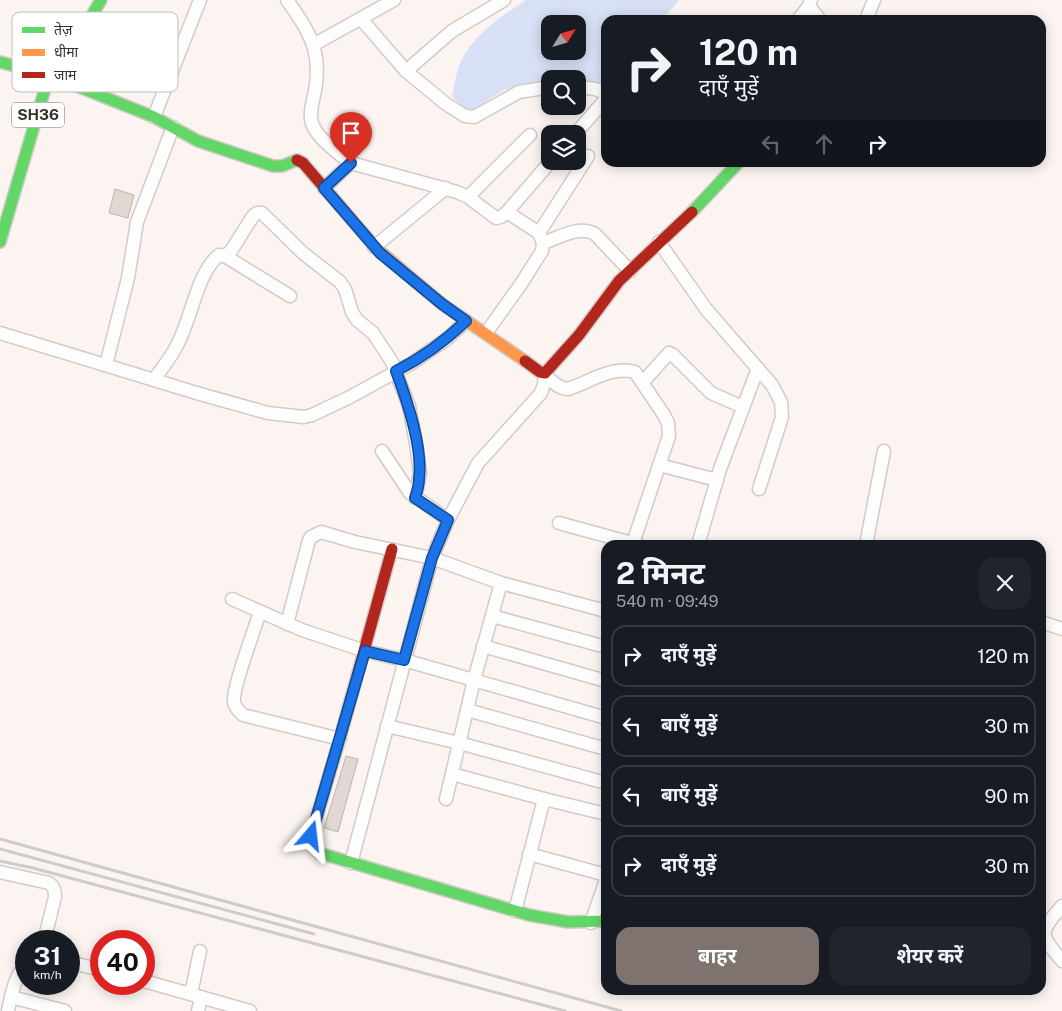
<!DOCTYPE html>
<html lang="hi">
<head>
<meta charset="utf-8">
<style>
	body { margin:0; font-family:"Public Sans","Noto Sans Devanagari",sans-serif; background:#20242c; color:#f1f3f6; height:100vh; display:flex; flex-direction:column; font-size:19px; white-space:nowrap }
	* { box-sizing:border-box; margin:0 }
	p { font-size:16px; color:#9ea1a6 }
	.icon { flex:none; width:28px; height:28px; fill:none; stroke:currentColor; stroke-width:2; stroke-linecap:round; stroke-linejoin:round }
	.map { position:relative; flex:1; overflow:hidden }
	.sheet { position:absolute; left:601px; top:540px; width:445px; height:455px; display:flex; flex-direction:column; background:#171b24; border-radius:15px; box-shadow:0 2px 12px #0003 }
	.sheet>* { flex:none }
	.banner { position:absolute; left:601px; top:15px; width:445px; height:152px; border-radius:15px; box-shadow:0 2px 12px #0003; background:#171b24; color:#f1f3f6; overflow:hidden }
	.needle { width:32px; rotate:53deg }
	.fabs { position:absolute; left:541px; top:15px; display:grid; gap:10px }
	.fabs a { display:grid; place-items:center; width:45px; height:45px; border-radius:10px; background:#171b24; box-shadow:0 2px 12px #0003; font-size:25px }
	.speed { position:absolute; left:15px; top:930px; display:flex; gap:10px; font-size:25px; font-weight:700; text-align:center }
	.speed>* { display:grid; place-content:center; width:65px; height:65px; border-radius:50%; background:#171b24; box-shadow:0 2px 12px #0003; line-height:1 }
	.speed small { font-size:12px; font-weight:400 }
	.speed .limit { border:8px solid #d22; background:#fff; color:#111 }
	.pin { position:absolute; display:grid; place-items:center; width:42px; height:42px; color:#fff; margin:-51px -21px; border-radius:50% 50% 50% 0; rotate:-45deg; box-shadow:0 0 5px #0007 }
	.pin .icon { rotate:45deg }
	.me { position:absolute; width:55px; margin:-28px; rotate:17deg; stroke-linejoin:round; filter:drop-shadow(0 0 4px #0008) }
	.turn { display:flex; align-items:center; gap:18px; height:105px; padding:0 15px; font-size:22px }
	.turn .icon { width:65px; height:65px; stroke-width:2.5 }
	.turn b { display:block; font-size:35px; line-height:42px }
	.lanes { display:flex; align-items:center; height:48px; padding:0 15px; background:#0003; justify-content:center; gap:25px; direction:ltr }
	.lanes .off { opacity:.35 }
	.round { display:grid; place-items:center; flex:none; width:52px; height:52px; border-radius:15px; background:#20242c }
	.summary { display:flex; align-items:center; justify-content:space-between; height:85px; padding:0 15px }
	h1 { font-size:30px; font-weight:700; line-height:38px }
	.button { display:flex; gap:10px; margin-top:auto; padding:10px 15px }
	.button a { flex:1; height:58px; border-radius:15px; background:#7e736e; color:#fff; font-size:20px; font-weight:700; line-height:58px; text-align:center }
	.button a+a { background:#20242c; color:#f1f3f6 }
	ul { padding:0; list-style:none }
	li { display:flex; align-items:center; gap:15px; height:62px; margin:0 10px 8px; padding:0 5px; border:2px solid #363941; border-radius:15px }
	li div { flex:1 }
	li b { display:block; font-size:19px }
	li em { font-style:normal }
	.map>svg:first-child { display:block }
	.water { fill:#d7e0f4; fill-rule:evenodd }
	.building { fill:#e1d8d3; stroke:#bcb4af }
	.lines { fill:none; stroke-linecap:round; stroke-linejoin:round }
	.street-casing { stroke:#d3cbc6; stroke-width:15 }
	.fast-casing { stroke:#d3cbc6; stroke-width:14 }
	.slow-casing { stroke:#d3cbc6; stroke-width:14 }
	.jam-casing { stroke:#d3cbc6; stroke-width:14 }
	.street { stroke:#fefdfd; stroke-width:12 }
	.fast { stroke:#63d668; stroke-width:11 }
	.slow { stroke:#ff974d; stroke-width:11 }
	.jam { stroke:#b3261e; stroke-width:11 }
	.rail { stroke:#cecccb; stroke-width:3 }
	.route-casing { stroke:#114b97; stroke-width:12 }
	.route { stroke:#1a73e8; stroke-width:9 }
	.labels { text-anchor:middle; stroke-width:4; stroke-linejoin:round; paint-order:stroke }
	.shield { fill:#fff; stroke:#756d68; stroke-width:1 }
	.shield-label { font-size:15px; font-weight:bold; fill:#3a2e28 }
	.key { fill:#fff; stroke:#c4c0be; stroke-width:1 }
	.key-label { font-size:14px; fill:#3a2e28 }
</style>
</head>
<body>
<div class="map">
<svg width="1062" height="1011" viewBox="0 0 1062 1011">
	<rect width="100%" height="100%" fill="#fbf4f0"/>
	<path class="water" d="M 526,0 L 679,0 L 662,20 L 606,20 L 606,90 L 578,82 L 578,79 L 550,79 L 550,84 L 504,90 L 469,112 L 452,97 C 454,88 455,78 458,69 C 469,37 499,18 526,0 ZM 550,24 L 578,24 L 578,51 L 550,51 Z"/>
	<g class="building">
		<polygon points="115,189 134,195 128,218 109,213"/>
		<polygon points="346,756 358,759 338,832 324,828"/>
	</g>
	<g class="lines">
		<defs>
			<g id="street">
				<path d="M 287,0 C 299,17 313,36 316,58 C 317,66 317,76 316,84 C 315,96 307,115 313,126 C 319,139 340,155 351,163"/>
				<polyline points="811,0 809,6 820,20"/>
				<polyline points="361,19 406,71 446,104 465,116 474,117 519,92 550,87"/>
				<polyline points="798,20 809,6"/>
				<polyline points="866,20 874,0"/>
				<polyline points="313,45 394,0"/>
				<polyline points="406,71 452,31 504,0"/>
				<polyline points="578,87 595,89 606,93"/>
				<polyline points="154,117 200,0"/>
				<polyline points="575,134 606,99"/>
				<polyline points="324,188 351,163 457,192 468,197 496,218 501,217 507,212 551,161"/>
				<polyline points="468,197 530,135"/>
				<polyline points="539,233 588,156"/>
				<polyline points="659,242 706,309 772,385 781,402 782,417 759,489"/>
				<path d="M 543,243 C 560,237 579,225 595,234 L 630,271"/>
				<polyline points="374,247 446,188"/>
				<polyline points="225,256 290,296"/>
				<polyline points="0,333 200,394 268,413 304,417 312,415 350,397 412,363 448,338 466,321"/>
				<polyline points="486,333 521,284 542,251 543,243 539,233 507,212"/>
				<polyline points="106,365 128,278 137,222 173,127"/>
				<path d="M 545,376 C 552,381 559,389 568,389 C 588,383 612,365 635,372 L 664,415 L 668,423 L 669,436 L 633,543"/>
				<path d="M 154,380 C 161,369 170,359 176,347 C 191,322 196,274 219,255 L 225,256 L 231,251 L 253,216 L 257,213 L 262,213 L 303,253 L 340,282 L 345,289 L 352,312 L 357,320 L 373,333 L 392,362 L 409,406 L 416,443 L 420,473 L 415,498"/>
				<polyline points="643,382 669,353 673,355 711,393 743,407"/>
				<polyline points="382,451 410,493 448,520"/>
				<polyline points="659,465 717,480"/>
				<polyline points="559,523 639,545"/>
				<polyline points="698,545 720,469 758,368"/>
				<polyline points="866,545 884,451"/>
				<polyline points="232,599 302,630 365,651 404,660 606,718"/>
				<path d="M 260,612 C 255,628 232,689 234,702 C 235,708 239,711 243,715 L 340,739"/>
				<polyline points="492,616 606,647"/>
				<polyline points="1041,622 1062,629"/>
				<polyline points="287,624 309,540 311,537 321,532 355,542 432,558 501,583 606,611"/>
				<polyline points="483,646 606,681"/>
				<polyline points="467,710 606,749"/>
				<polyline points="387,726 459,743 606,783"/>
				<polyline points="452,774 544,799 515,911"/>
				<polyline points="446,799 474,680 501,583"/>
				<polyline points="544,799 606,814"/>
				<polyline points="529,854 606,875"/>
				<polyline points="351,863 432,558 448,520 478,463 541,393 544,384 545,373"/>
				<path d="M 0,872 L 49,883 C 54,887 55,890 55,897 L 44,941"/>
				<path d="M 1062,906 C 1038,934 1040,934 1062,961"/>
				<polyline points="591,923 606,880"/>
				<polyline points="69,962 101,970"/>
				<polyline points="144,981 250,1011"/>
				<polyline points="191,994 200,951"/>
				<polyline points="11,997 65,1011"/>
				<path d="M 8,1011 C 11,996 15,975 26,964"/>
				<polyline points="198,1011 201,997"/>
			</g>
			<g id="fast">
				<polyline points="0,62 49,75 154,117 198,141 273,166 282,166 297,160"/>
				<polyline points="692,212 739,162"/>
				<polyline points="0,242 49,75 85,27 101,0"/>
				<polyline points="340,738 311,836 312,846 319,853 529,915 568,922 606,921"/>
			</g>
			<polyline id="slow" points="376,248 442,304 525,361"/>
			<g id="jam">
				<polyline points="297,160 303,163 376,248"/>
				<polyline points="525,361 540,372 545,373 579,335 619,281 692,212"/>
				<polyline points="340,738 392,549"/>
			</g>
		</defs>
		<use href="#street" class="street-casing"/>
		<use href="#fast" class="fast-casing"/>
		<use href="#slow" class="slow-casing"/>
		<use href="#jam" class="jam-casing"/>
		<use href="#street" class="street"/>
		<use href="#fast" class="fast"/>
		<use href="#slow" class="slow"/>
		<use href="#jam" class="jam"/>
		<g class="rail">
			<polyline points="0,839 621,1011"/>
			<polyline points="0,849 314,934"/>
			<polyline points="0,861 33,868 565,1011"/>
		</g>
	</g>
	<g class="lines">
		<defs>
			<path id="route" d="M 311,836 L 365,651 L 404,660 L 432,558 L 448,520 L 415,498 C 417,492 419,485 419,479 C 423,448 407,400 396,371 C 422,358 445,341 466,321 L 442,304 L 380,253 L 324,188 L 351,163"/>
		</defs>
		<use href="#route" class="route-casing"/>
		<use href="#route" class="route"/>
	</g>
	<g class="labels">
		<rect class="shield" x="12" y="102.5" width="52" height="25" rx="4"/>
		<g class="shield-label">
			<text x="38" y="120">SH36</text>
		</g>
	</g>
	<rect x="12" y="12" width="166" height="80" rx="8" class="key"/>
	<rect x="22" y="27" width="23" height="6" fill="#63d668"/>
	<rect x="22" y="49" width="23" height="7" fill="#ff974d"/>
	<rect x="22" y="72" width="23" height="6" fill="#b3261e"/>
	<g class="key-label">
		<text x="54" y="35">तेज़</text>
		<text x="54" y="57">धीमा</text>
		<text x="54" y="80">जाम</text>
	</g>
</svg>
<div class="fabs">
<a><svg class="needle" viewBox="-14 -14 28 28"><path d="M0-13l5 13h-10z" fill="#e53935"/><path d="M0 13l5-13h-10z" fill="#9ea1a6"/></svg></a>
<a><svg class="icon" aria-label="search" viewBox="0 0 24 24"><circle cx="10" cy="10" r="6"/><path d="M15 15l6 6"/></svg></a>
<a><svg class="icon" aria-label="layers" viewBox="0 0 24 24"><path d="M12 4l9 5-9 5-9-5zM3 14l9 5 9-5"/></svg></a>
</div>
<div class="speed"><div>31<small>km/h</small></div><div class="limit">40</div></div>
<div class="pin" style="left:351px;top:163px;background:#d93025"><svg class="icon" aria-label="arrive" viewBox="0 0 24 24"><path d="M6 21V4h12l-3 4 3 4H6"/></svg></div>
<svg class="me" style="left:311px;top:836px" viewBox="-20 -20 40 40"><path d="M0-17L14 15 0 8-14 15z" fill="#1a73e8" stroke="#fff" stroke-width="4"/></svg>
<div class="banner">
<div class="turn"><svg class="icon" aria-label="right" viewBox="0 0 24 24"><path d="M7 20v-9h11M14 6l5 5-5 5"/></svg><div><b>120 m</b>दाएँ मुड़ें</div></div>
<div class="lanes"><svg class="icon off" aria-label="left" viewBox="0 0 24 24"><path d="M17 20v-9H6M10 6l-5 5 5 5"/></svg><svg class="icon off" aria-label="ahead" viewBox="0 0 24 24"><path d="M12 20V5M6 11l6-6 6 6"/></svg><svg class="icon" aria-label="right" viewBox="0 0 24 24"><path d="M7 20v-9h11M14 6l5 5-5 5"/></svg></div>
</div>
<section class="sheet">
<div class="summary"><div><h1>2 मिनट</h1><p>540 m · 09:49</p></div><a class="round"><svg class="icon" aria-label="close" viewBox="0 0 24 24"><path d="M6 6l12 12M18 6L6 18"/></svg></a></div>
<ul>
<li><svg class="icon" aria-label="right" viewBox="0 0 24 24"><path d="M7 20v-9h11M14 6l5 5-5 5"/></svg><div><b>दाएँ मुड़ें</b></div><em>120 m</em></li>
<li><svg class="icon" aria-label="left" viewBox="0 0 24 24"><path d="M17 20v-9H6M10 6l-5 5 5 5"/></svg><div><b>बाएँ मुड़ें</b></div><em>30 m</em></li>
<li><svg class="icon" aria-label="left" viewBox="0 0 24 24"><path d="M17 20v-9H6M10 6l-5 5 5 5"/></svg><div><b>बाएँ मुड़ें</b></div><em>90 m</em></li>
<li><svg class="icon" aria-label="right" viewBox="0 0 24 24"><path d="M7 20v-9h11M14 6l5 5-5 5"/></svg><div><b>दाएँ मुड़ें</b></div><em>30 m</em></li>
</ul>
<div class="button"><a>बाहर</a><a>शेयर करें</a></div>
</section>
</div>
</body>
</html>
